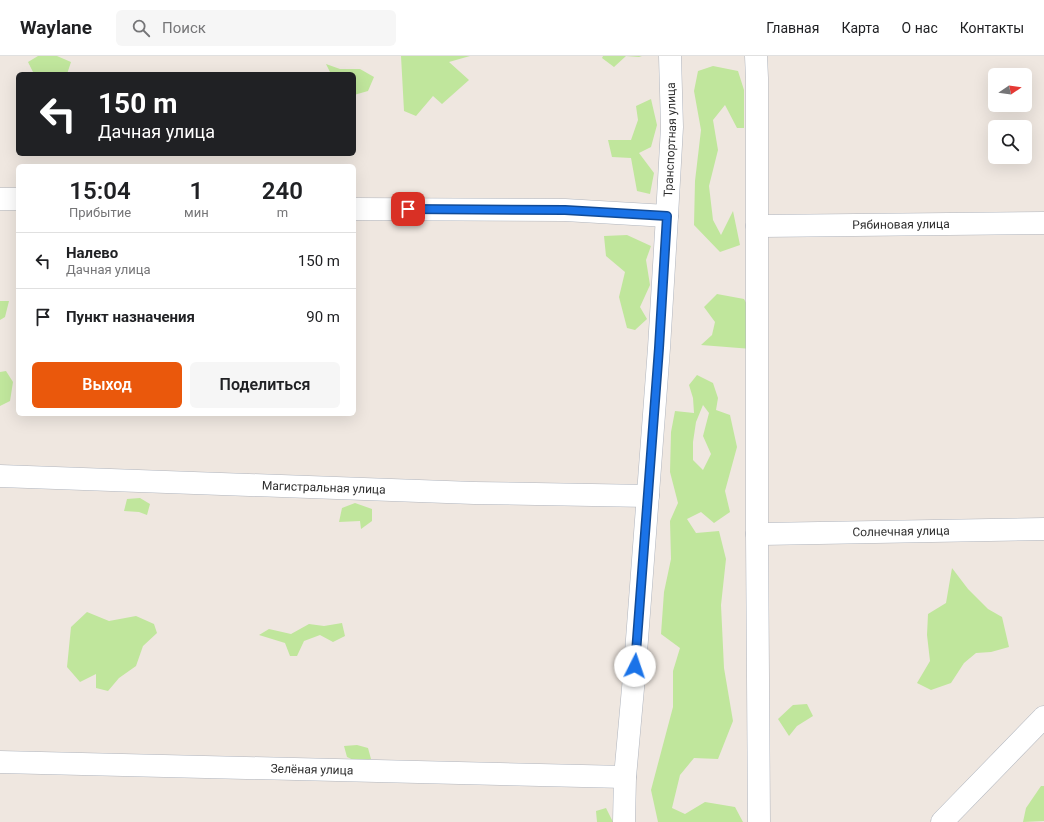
<!DOCTYPE html>
<html lang="ru">
<head>
<meta charset="utf-8">
<style>
	body { margin:0; font-family:Roboto,sans-serif; background:#f6f6f6; color:#202124; height:100vh; display:flex; flex-direction:column; font-size:15px; white-space:nowrap }
	* { box-sizing:border-box; margin:0 }
	p { font-size:13px; color:#757577 }
	.icon { flex:none; width:22px; height:22px; fill:none; stroke:currentColor; stroke-width:2; stroke-linecap:round; stroke-linejoin:round }
	.map { position:relative; flex:1; overflow:hidden }
	.sheet { position:absolute; left:16px; top:108px; width:340px; height:252px; display:flex; flex-direction:column; background:#fff; border-radius:6px; box-shadow:0 4px 16px #0002 }
	.sheet>* { flex:none }
	.guide { position:absolute; left:16px; top:16px; width:340px; height:84px; border-radius:6px; box-shadow:0 4px 16px #0002; background:#202124; color:#fff; overflow:hidden }
	.needle { width:26px; rotate:77deg }
	.tools { position:absolute; left:988px; top:12px; display:grid; gap:8px }
	.tools a { display:grid; place-items:center; width:44px; height:44px; border-radius:6px; background:#fff; box-shadow:0 4px 16px #0002; font-size:20px }
	.pin { position:absolute; display:grid; place-items:center; width:34px; height:34px; color:#fff; margin:-17px; border-radius:8px; box-shadow:0 2px 6px #0006 }
	.me { position:absolute; width:44px; margin:-22px; rotate:4deg; stroke-linejoin:round; filter:drop-shadow(0 0 3px #0008) }
	.turn { display:flex; align-items:center; gap:14px; height:84px; padding:0 16px; font-size:18px }
	.turn .icon { width:52px; height:52px; stroke-width:2.5 }
	.turn b { display:block; font-size:28px; line-height:34px }
	.eta { display:flex; justify-content:space-evenly; align-items:center; height:68px; text-align:center }
	.eta b { font-size:24px; font-weight:600; line-height:28px }
	.primary-button { display:flex; gap:8px; margin-top:auto; padding:8px 16px }
	.primary-button a { flex:1; height:46px; border-radius:6px; background:#ea580c; color:#fff; font-size:16px; font-weight:600; line-height:46px; text-align:center }
	.primary-button a+a { background:#f6f6f6; color:#202124 }
	ul { padding:0; list-style:none }
	li { display:flex; align-items:center; gap:12px; height:56px; padding:0 16px; border-top:1px solid #e0e0e0 }
	li div { flex:1 }
	li b { display:block; font-size:15px }
	li em { font-style:normal }
	header { display:flex; align-items:center; gap:24px; box-sizing:border-box; height:56px; padding:0 20px; background:#fff; border-bottom:1px solid #e0e0e0 }
	header strong { font-size:19px }
	nav { display:flex; gap:22px; margin-inline-start:auto; font-size:14px }
	.search { width:280px; height:36px; background:#f6f6f6; display:flex; align-items:center; gap:10px; box-sizing:border-box; padding:0 14px; border-radius:6px; color:#757577; font-size:15px }
	.map>svg:first-child { display:block }
	.green { fill:#c0e69c; fill-rule:evenodd }
	.lines { fill:none; stroke-linecap:round; stroke-linejoin:round }
	.minor-casing { stroke:#b0b5be; stroke-width:23 }
	.minor { stroke:#fff; stroke-width:22 }
	.route-casing { stroke:#114b97; stroke-width:10 }
	.route { stroke:#1a73e8; stroke-width:7 }
	.labels { text-anchor:middle; stroke-width:3.5; stroke-linejoin:round; paint-order:stroke }
	.street-label { font-size:12px; fill:#2e2e2e; stroke:#fff }
</style>
</head>
<body>
<header>
<strong>Waylane</strong>
<div class="search"><svg class="icon" aria-label="search" viewBox="0 0 24 24"><circle cx="10" cy="10" r="6"/><path d="M15 15l6 6"/></svg>Поиск</div>
<nav><a>Главная</a><a>Карта</a><a>О нас</a><a>Контакты</a></nav>
</header>
<div class="map">
<svg width="1044" height="766" viewBox="0 0 1044 766">
	<rect width="100%" height="100%" fill="#efe7e0"/>
	<g class="green">
		<polygon points="38,0 57,0 71,6 67,18 51,16 43,18 34,18 28,6"/>
		<polygon points="401,0 470,0 449,6 469,24 442,48 433,40 416,60 404,55"/>
		<polygon points="603,0 642,0 639,1 626,0 614,11 602,2"/>
		<polygon points="326,8 340,13 360,13 374,21 368,35 354,39 354,18 331,18"/>
		<polygon points="713,10 738,15 744,34 744,72 737,72 725,49 713,64 718,94 709,130 713,164 721,179 733,155 740,189 720,196 694,169 695,125 701,74 694,35 698,15"/>
		<polygon points="651,43 657,69 651,91 639,97 654,117 650,138 637,135 631,102 612,101 608,84 631,84 638,64 636,50"/>
		<polygon points="627,179 651,190 646,204 650,229 640,251 647,263 635,274 627,272 619,241 625,216 606,200 604,180"/>
		<polygon points="717,238 744,243 754,261 752,293 701,289 712,279 715,266 704,251"/>
		<polygon points="0,245 9,245 5,261 0,264"/>
		<polygon points="6,315 13,326 10,345 0,350 0,316"/>
		<path d="M 697,319 L 713,327 L 718,342 L 716,354 L 730,359 L 737,391 L 725,435 L 730,456 L 714,467 L 701,456 L 687,463 L 696,477 L 719,475 L 726,503 L 721,549 L 724,612 L 733,665 L 718,703 L 694,702 L 680,719 L 672,752 L 685,758 L 705,746 L 735,751 L 743,766 L 658,766 L 651,734 L 673,651 L 673,615 L 680,592 L 661,578 L 664,536 L 671,503 L 670,465 L 678,447 L 670,416 L 671,376 L 675,355 L 694,357 L 693,342 L 689,329 ZM 703,349 L 709,357 L 703,380 L 711,398 L 703,414 L 693,404 L 693,386 L 696,366 Z"/>
		<polygon points="140,442 150,448 147,459 139,456 124,455 127,443"/>
		<polygon points="355,447 372,453 372,465 361,473 360,465 339,466 342,452"/>
		<polygon points="952,512 968,533 988,553 1002,561 1009,591 991,596 976,597 964,607 951,627 931,634 917,627 930,605 927,579 928,558 946,547"/>
		<polygon points="87,556 109,565 136,560 154,568 157,577 143,590 136,610 119,622 108,635 96,632 96,618 80,626 67,611 71,571"/>
		<polygon points="342,567 345,580 333,586 320,579 304,585 297,600 290,600 285,587 259,579 269,573 291,578 309,568 324,570"/>
		<polygon points="807,648 813,660 797,670 789,680 778,663 793,649"/>
		<polygon points="357,689 368,692 371,703 360,707 347,701 344,690"/>
		<polygon points="1041,730 1044,730 1044,765 1023,766 1026,752"/>
		<polygon points="606,752 613,766 597,766 596,755"/>
	</g>
	<g class="lines">
		<defs>
			<g id="minor">
				<polyline points="756,0 757,22 757,478 759,766"/>
				<polyline points="0,143 18,143"/>
				<polyline points="354,153 565,154 667,160"/>
				<path id="s1" d="M 757,170 L 1044,167"/>
				<path id="s2" d="M 0,420 L 474,437 L 648,440"/>
				<path id="s3" d="M 757,478 L 1044,473"/>
				<path id="s4" d="M 0,706 L 625,721"/>
				<path id="s5" d="M 624,766 L 625,721 L 635,610 L 659,292 L 667,160 L 672,71 L 670,0"/>
				<polyline points="942,766 1044,661"/>
			</g>
		</defs>
		<use href="#minor" class="minor-casing"/>
		<use href="#minor" class="minor"/>
	</g>
	<g class="lines">
		<defs>
			<polyline id="route" points="408,153 565,154 667,160 659,292 635,610"/>
		</defs>
		<use href="#route" class="route-casing"/>
		<use href="#route" class="route"/>
	</g>
	<g class="labels">
		<g class="street-label">
			<text dy="4" stroke="none"><textPath href="#s5" startOffset="684">Транспортная улица</textPath></text>
			<text dy="4" stroke="none"><textPath href="#s1" startOffset="144">Рябиновая улица</textPath></text>
			<text dy="4" stroke="none"><textPath href="#s2" startOffset="324">Магистральная улица</textPath></text>
			<text dy="4" stroke="none"><textPath href="#s3" startOffset="144">Солнечная улица</textPath></text>
			<text dy="4" stroke="none"><textPath href="#s4" startOffset="312">Зелёная улица</textPath></text>
		</g>
	</g>
</svg>
<div class="tools">
<a><svg class="needle" viewBox="-14 -14 28 28"><path d="M0-13l5 13h-10z" fill="#e53935"/><path d="M0 13l5-13h-10z" fill="#757577"/></svg></a>
<a><svg class="icon" aria-label="search" viewBox="0 0 24 24"><circle cx="10" cy="10" r="6"/><path d="M15 15l6 6"/></svg></a>
</div>
<div class="pin" style="left:408px;top:153px;background:#d93025"><svg class="icon" aria-label="arrive" viewBox="0 0 24 24"><path d="M6 21V4h12l-3 4 3 4H6"/></svg></div>
<svg class="me" style="left:635px;top:610px" viewBox="-20 -20 40 40"><circle r="19" fill="#fff"/><path d="M0-13L10 11 0 6-10 11z" fill="#1a73e8"/></svg>
<div class="guide">
<div class="turn"><svg class="icon" aria-label="left" viewBox="0 0 24 24"><path d="M17 20v-9H6M10 6l-5 5 5 5"/></svg><div><b>150 m</b>Дачная улица</div></div>
</div>
<section class="sheet">
<div class="eta">
<div><b>15:04</b><p>Прибытие</p></div>
<div><b>1</b><p>мин</p></div>
<div><b>240</b><p>m</p></div>
</div>
<ul>
<li><svg class="icon" aria-label="left" viewBox="0 0 24 24"><path d="M17 20v-9H6M10 6l-5 5 5 5"/></svg><div><b>Налево</b><p>Дачная улица</p></div><em>150 m</em></li>
<li><svg class="icon" aria-label="arrive" viewBox="0 0 24 24"><path d="M6 21V4h12l-3 4 3 4H6"/></svg><div><b>Пункт назначения</b></div><em>90 m</em></li>
</ul>
<div class="primary-button"><a>Выход</a><a>Поделиться</a></div>
</section>
</div>
</body>
</html>
